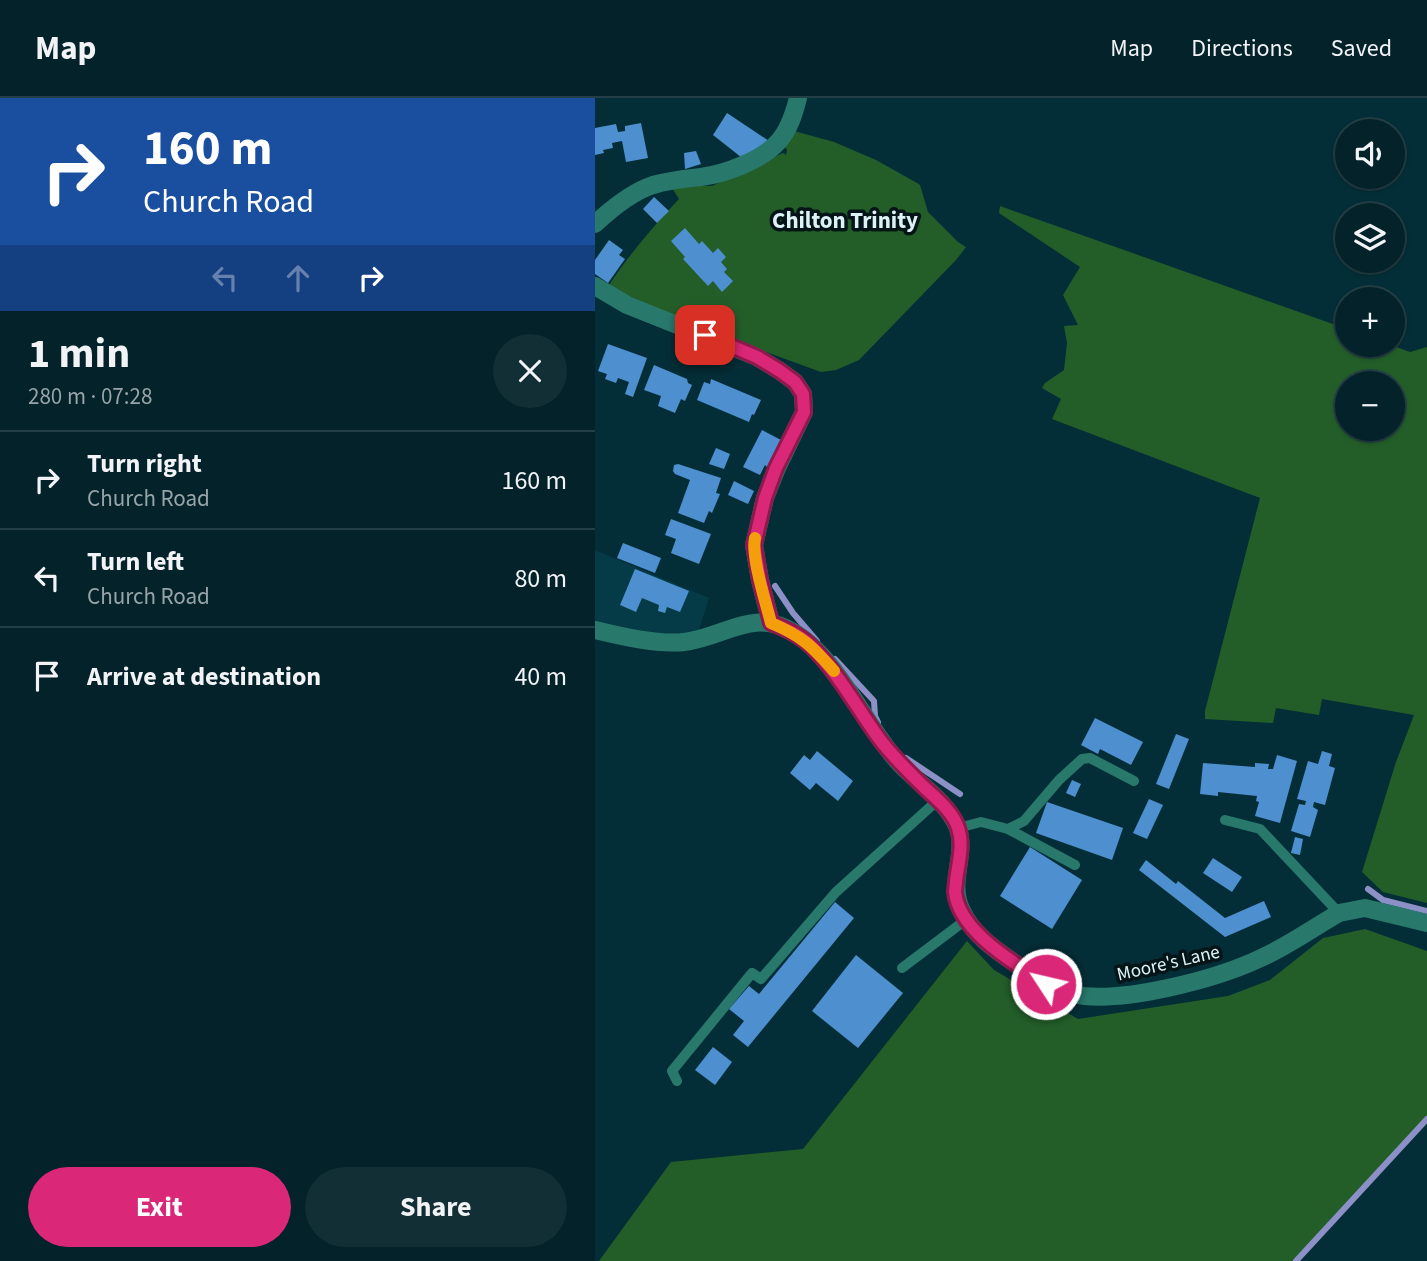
<!DOCTYPE html>
<html lang="en">
<head>
<meta charset="utf-8">
<style>
	body { margin:0; font-family:"Source Sans 3",sans-serif; background:#112f35; color:#f1f3f6; height:100vh; display:flex; flex-direction:column; font-size:26px; white-space:nowrap }
	* { box-sizing:border-box; margin:0 }
	p { font-size:23px; color:#97a4a8 }
	.icon { flex:none; width:38px; height:38px; fill:none; stroke:currentColor; stroke-width:2; stroke-linecap:round; stroke-linejoin:round }
	.map { position:relative; flex:1; overflow:hidden }
	.panel { display:flex; flex-direction:column; background:#032229; width:595px }
	.panel>* { flex:none }
	.hud { background:#1a4fa0; color:#fff; overflow:hidden }
	.tools { position:absolute; left:740px; top:21px; display:grid; gap:14px }
	.tools a { display:grid; place-items:center; width:70px; height:70px; border-radius:50%; background:#032229; box-shadow:0 2px 5px #0004,0 0 0 2px #243f46; font-size:35px }
	.pin { position:absolute; display:grid; place-items:center; width:60px; height:60px; color:#fff; margin:-30px; border-radius:14px; box-shadow:0 4px 10px #0006 }
	.me { position:absolute; width:77px; margin:-38px; rotate:305deg; stroke-linejoin:round; filter:drop-shadow(0 0 5px #0008) }
	.turn { display:flex; align-items:center; gap:24px; height:147px; padding:0 28px; font-size:32px }
	.turn .icon { width:91px; height:91px; stroke-width:2.5 }
	.turn b { display:block; font-size:49px; line-height:60px }
	.lanes { display:flex; align-items:center; height:66px; padding:0 28px; background:#0003; justify-content:center; gap:35px; direction:ltr }
	.lanes .off { opacity:.35 }
	.round { display:grid; place-items:center; flex:none; width:74px; height:74px; border-radius:37px; background:#112f35 }
	.overview { display:flex; align-items:center; justify-content:space-between; height:119px; padding:0 28px }
	h1 { font-size:42px; font-weight:700; line-height:52px }
	.primary-button { display:flex; gap:14px; margin-top:auto; padding:14px 28px }
	.primary-button a { flex:1; height:80px; border-radius:42px; background:#db2777; color:#fff; font-size:28px; font-weight:700; line-height:80px; text-align:center }
	.primary-button a+a { background:#112f35; color:#f1f3f6 }
	ul { padding:0; list-style:none }
	li { display:flex; align-items:center; gap:21px; height:98px; padding:0 28px; border-top:2px solid #243f46 }
	li div { flex:1 }
	li b { display:block; font-size:26px }
	li em { font-style:normal }
	header { display:flex; align-items:center; gap:42px; box-sizing:border-box; height:98px; padding:0 35px; background:#032229; border-bottom:2px solid #243f46 }
	header strong { font-size:33px }
	nav { display:flex; gap:38px; margin-inline-start:auto; font-size:24px }
	main { display:flex; flex:1; min-height:0 }
	.map>svg:first-child { display:block }
	.built { fill:#043b46 }
	.green { fill:#235e29; fill-rule:evenodd }
	.lines { fill:none; stroke-linecap:round; stroke-linejoin:round }
	.stream { stroke:#8c90c7; stroke-width:6 }
	.building { fill:#4d8fcf }
	.lane { stroke:#28796c; stroke-width:10 }
	.street { stroke:#28796c; stroke-width:18 }
	.route-casing { stroke:#8e194d; stroke-width:18 }
	.route { stroke:#db2777; stroke-width:12 }
	.slow { stroke:#f59e0b; stroke-width:12 }
	.labels { text-anchor:middle; stroke-width:7; stroke-linejoin:round; paint-order:stroke }
	.street-label { font-size:19px; fill:#ddf2f7; stroke:#051417 }
	.quarter-label { font-size:23px; font-weight:bold; fill:#ddf2f7; stroke:#051417 }
</style>
</head>
<body>
<header>
<strong>Map</strong>
<nav><a>Map</a><a>Directions</a><a>Saved</a></nav>
</header>
<main>
<section class="panel">
<div class="hud">
<div class="turn"><svg class="icon" aria-label="right" viewBox="0 0 24 24"><path d="M7 20v-9h11M14 6l5 5-5 5"/></svg><div><b>160 m</b>Church Road</div></div>
<div class="lanes"><svg class="icon off" aria-label="left" viewBox="0 0 24 24"><path d="M17 20v-9H6M10 6l-5 5 5 5"/></svg><svg class="icon off" aria-label="ahead" viewBox="0 0 24 24"><path d="M12 20V5M6 11l6-6 6 6"/></svg><svg class="icon" aria-label="right" viewBox="0 0 24 24"><path d="M7 20v-9h11M14 6l5 5-5 5"/></svg></div>
</div>
<div class="overview"><div><h1>1 min</h1><p>280 m · 07:28</p></div><a class="round"><svg class="icon" aria-label="close" viewBox="0 0 24 24"><path d="M6 6l12 12M18 6L6 18"/></svg></a></div>
<ul>
<li><svg class="icon" aria-label="right" viewBox="0 0 24 24"><path d="M7 20v-9h11M14 6l5 5-5 5"/></svg><div><b>Turn right</b><p>Church Road</p></div><em>160 m</em></li>
<li><svg class="icon" aria-label="left" viewBox="0 0 24 24"><path d="M17 20v-9H6M10 6l-5 5 5 5"/></svg><div><b>Turn left</b><p>Church Road</p></div><em>80 m</em></li>
<li><svg class="icon" aria-label="arrive" viewBox="0 0 24 24"><path d="M6 21V4h12l-3 4 3 4H6"/></svg><div><b>Arrive at destination</b></div><em>40 m</em></li>
</ul>
<div class="primary-button"><a>Exit</a><a>Share</a></div>
</section>
<div class="map">
<svg width="832" height="1163" viewBox="0 0 832 1163">
	<rect width="100%" height="100%" fill="#042e37"/>
	<polygon class="built" points="0,452 114,500 101,542 0,532"/>
	<g class="green">
		<path d="M 192,31 L 239,44 L 281,62 L 322,85 L 325,87 L 333,114 L 363,144 L 371,149 L 361,162 L 264,262 L 241,272 L 226,274 L 9,195 C 30,161 57,130 84,101 L 76,88 L 87,87 L 117,88 L 188,55 L 191,57 L 192,52 L 185,42 Z"/>
		<path d="M 405,108 L 752,231 L 752,247 L 796,247 L 815,254 L 832,249 L 832,805 L 788,794 L 767,774 L 801,664 L 819,617 L 727,601 L 724,617 L 681,610 L 678,625 L 610,621 L 610,613 L 665,400 L 457,321 L 466,301 L 447,290 L 450,285 L 469,272 L 472,245 L 469,228 L 483,227 L 468,197 L 485,169 L 404,115 ZM 752,285 L 798,285 L 798,331 L 752,331 Z"/>
		<polygon points="770,831 832,853 832,1021 701,1163 4,1163 76,1064 208,1051 372,843 399,872 483,921 633,898 675,882 728,840"/>
	</g>
	<g class="lines">
		<g class="stream">
			<polyline points="180,488 198,515 222,543"/>
			<polyline points="240,561 279,603 280,618 283,624"/>
			<polyline points="311,660 365,696"/>
			<polyline points="773,791 788,802 832,813"/>
			<polyline points="701,1163 832,1021"/>
		</g>
	</g>
	<g class="building">
		<polygon points="132,15 174,43 151,63 118,37"/>
		<polygon points="46,25 53,60 31,64 27,43 17,45 18,50 8,52 9,55 0,57 0,30 21,26 23,34 30,33 30,28"/>
		<polygon points="101,53 106,66 90,71 89,55"/>
		<polygon points="59,99 74,113 62,125 48,111"/>
		<polygon points="90,130 104,146 107,143 118,155 123,150 131,159 126,164 132,171 129,174 138,183 127,194 118,183 113,188 88,161 90,159 76,143"/>
		<polygon points="14,142 28,152 24,157 30,161 13,185 0,176 0,162"/>
		<polygon points="13,246 52,260 38,299 30,296 34,284 23,280 21,285 10,281 12,276 3,273"/>
		<polygon points="59,267 92,281 93,285 97,287 90,303 86,301 80,315 63,308 66,298 49,292"/>
		<polygon points="116,281 166,302 159,317 157,316 154,324 102,302 109,284 115,286"/>
		<polygon points="167,332 186,342 172,369 170,367 165,377 148,369"/>
		<polygon points="121,350 135,356 129,371 114,366"/>
		<polygon points="83,366 126,380 121,395 125,396 117,415 114,413 109,425 83,415 95,382 80,376 78,373 79,367"/>
		<polygon points="139,383 159,393 153,406 133,397"/>
		<polygon points="76,421 116,436 104,466 76,455 81,441 70,437"/>
		<polygon points="28,445 66,460 60,475 22,460"/>
		<polygon points="40,471 94,493 85,514 72,509 70,515 63,513 64,507 47,500 41,514 25,507"/>
		<polygon points="500,620 548,644 536,667 505,651 503,656 486,647"/>
		<polygon points="581,636 594,641 574,691 561,686"/>
		<polygon points="222,653 258,683 243,703 221,685 215,692 195,675 209,657 215,662"/>
		<polygon points="727,653 737,656 734,668 740,670 730,707 719,704 718,709 723,712 715,739 696,733 704,706 710,707 711,703 702,701 713,663 723,666"/>
		<polygon points="682,657 702,663 685,725 660,718 664,704 661,703 662,698 623,694 623,698 605,696 608,665 660,669 660,665 674,666 673,671 678,671"/>
		<polygon points="477,682 486,686 480,699 471,695"/>
		<polygon points="554,701 568,707 552,741 538,735"/>
		<polygon points="452,704 528,730 517,762 441,735"/>
		<polygon points="700,739 708,741 705,757 696,755"/>
		<polygon points="435,749 487,782 457,831 405,798"/>
		<polygon points="618,760 647,779 637,794 608,775"/>
		<polygon points="551,762 581,786 583,783 630,820 669,803 676,819 630,839 544,772"/>
		<polygon points="240,804 259,820 153,949 138,937 149,923 134,911 154,888 164,896"/>
		<polygon points="261,857 308,895 263,950 217,913"/>
		<polygon points="118,949 137,964 120,987 100,972"/>
	</g>
	<g class="lines">
		<g class="lane">
			<polyline points="630,722 665,731 744,815"/>
			<polyline points="363,730 386,724 413,731 429,723 464,682 487,661 495,660 539,683"/>
			<polyline points="413,731 480,767"/>
			<polyline points="307,870 372,821"/>
			<polyline points="82,983 77,973 157,875 166,881 241,794 343,702"/>
		</g>
		<g class="street">
			<path d="M 0,126 C 16,111 37,94 58,87 C 75,82 88,81 106,79 C 130,76 167,62 183,44 C 194,32 199,16 203,0"/>
			<polyline points="0,188 32,207 162,259 185,273 200,284 208,296 209,314 182,370 170,400 159,447 165,482 176,525"/>
			<path d="M 0,532 C 25,538 63,547 89,544 C 131,539 157,509 200,535 C 245,563 269,627 305,666 C 324,686 351,703 362,728 C 373,755 353,782 366,811 C 377,836 399,851 421,866 C 439,878 455,890 477,896 C 524,907 622,881 666,860 C 693,848 718,830 744,815 L 770,810 L 832,825"/>
		</g>
	</g>
	<g class="lines">
		<defs>
			<path id="route" d="M 110,237 L 162,259 L 185,273 L 200,284 L 208,296 L 209,314 L 181,370 L 170,400 L 159,447 L 165,482 L 176,525 C 191,531 205,537 217,549 C 245,577 263,612 286,643 C 299,660 315,675 330,690 C 342,701 358,714 363,730 C 369,747 363,766 361,783 C 361,787 360,790 360,794 C 364,834 421,866 451,886"/>
		</defs>
		<use href="#route" class="route-casing"/>
		<use href="#route" class="route"/>
		<path class="slow" d="M 160,440 C 156,459 171,505 176,525 C 207,538 217,548 239,573"/>
	</g>
	<g class="labels">
		<g class="street-label">
			<text transform="translate(573 864) rotate(-13)" y="7">Moore's Lane</text>
		</g>
		<g class="quarter-label">
			<text x="250" y="130">Chilton Trinity</text>
		</g>
	</g>
</svg>
<div class="tools">
<a><svg class="icon" aria-label="sound" viewBox="0 0 24 24"><path d="M4 9h4l5-4v14l-5-4H4zM17 9q2 3 0 6"/></svg></a>
<a><svg class="icon" aria-label="layers" viewBox="0 0 24 24"><path d="M12 4l9 5-9 5-9-5zM3 14l9 5 9-5"/></svg></a>
<a>+</a>
<a>−</a>
</div>
<div class="pin" style="left:110px;top:237px;background:#d93025"><svg class="icon" aria-label="arrive" viewBox="0 0 24 24"><path d="M6 21V4h12l-3 4 3 4H6"/></svg></div>
<svg class="me" style="left:451px;top:886px" viewBox="-20 -20 40 40"><circle r="17" fill="#db2777" stroke="#fff" stroke-width="3"/><path d="M0-11L8 9 0 5-8 9z" fill="#fff"/></svg>
</div>
</main>
</body>
</html>
